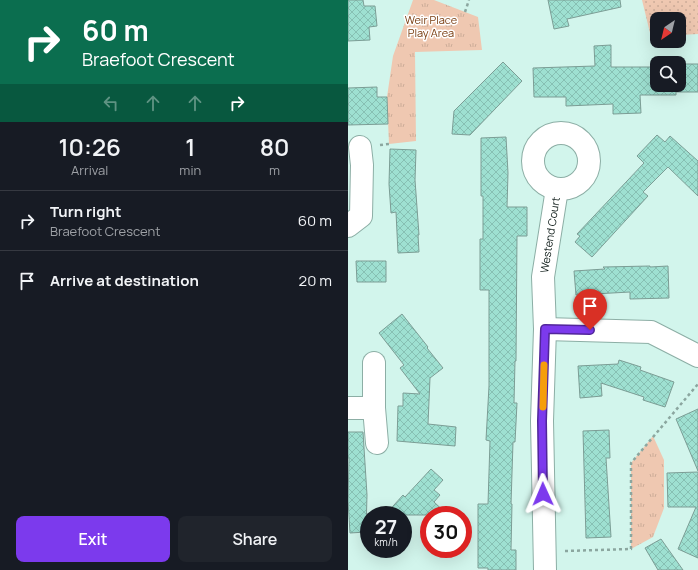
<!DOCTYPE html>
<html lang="en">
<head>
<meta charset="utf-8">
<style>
	body { margin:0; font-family:Manrope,sans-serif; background:#20242c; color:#f1f3f6; height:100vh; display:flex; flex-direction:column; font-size:15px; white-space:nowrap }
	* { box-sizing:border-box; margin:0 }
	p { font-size:13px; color:#9ea1a6 }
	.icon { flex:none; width:22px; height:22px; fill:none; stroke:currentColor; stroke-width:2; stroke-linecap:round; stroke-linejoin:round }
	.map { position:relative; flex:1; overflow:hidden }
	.side { display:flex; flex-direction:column; background:#171b24; width:348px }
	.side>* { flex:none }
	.top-card { background:#0b6e4f; color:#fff; overflow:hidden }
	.needle { width:26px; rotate:215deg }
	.tools { position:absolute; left:302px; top:12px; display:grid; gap:8px }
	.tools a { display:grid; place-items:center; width:36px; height:36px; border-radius:8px; background:#171b24; box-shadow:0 4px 16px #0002; font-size:20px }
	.speed { position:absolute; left:12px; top:506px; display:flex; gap:8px; font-size:20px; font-weight:700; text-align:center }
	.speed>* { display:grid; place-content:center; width:52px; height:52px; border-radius:50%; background:#171b24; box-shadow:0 4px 16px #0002; line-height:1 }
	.speed small { font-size:10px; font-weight:400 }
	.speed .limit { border:6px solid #d22; background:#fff; color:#111 }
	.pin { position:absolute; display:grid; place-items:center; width:34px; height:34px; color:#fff; margin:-41px -17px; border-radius:50% 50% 50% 0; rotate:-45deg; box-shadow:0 0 4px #0007 }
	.pin .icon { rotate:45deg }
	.me { position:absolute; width:44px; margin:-22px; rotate:359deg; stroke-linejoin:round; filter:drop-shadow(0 0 3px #0008) }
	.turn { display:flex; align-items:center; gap:14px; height:84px; padding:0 16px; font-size:18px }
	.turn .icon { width:52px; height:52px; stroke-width:2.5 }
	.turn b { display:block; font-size:28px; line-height:34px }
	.lanes { display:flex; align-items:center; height:38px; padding:0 16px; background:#0003; justify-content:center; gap:20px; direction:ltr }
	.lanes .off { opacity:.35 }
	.eta { display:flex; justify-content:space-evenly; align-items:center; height:68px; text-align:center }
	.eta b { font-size:24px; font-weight:600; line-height:28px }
	.primary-button { display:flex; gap:8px; margin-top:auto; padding:8px 16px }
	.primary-button a { flex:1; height:46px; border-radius:8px; background:#7c3aed; color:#fff; font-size:16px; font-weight:600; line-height:46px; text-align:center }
	.primary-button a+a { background:#20242c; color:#f1f3f6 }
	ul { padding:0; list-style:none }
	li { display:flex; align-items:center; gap:12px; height:60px; padding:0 16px; border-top:1px solid #363941 }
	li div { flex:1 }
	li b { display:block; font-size:15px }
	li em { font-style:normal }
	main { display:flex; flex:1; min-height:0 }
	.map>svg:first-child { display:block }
	.grass { fill:url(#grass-dots) }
	.park { fill:url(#park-tufts) }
	.building { fill:url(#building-cross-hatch); stroke:#7c9d95 }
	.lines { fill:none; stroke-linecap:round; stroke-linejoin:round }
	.minor-casing { stroke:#8caea5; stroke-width:24 }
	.path { stroke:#8ba69f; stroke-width:2.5; stroke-dasharray:3 3; stroke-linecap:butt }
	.minor { stroke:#fff; stroke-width:22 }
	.route-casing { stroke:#51269a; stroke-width:10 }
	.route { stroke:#7c3aed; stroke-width:7 }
	.slow { stroke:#f59e0b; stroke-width:7 }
	.labels { text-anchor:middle; stroke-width:3; stroke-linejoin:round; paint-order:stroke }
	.park-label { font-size:11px; fill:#793d10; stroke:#fff }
	.street-label { font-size:11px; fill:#13201d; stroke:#fff }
</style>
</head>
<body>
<main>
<section class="side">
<div class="top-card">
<div class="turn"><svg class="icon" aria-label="right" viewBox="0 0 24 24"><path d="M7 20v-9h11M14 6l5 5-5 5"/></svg><div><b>60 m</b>Braefoot Crescent</div></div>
<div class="lanes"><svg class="icon off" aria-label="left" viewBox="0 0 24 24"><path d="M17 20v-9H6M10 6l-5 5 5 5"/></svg><svg class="icon off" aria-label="ahead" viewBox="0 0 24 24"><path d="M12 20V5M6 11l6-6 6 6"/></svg><svg class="icon off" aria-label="ahead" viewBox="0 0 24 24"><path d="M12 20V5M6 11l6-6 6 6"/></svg><svg class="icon" aria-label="right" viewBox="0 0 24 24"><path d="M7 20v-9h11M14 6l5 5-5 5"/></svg></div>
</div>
<div class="eta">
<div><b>10:26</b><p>Arrival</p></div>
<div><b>1</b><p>min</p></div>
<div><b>80</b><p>m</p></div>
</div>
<ul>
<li><svg class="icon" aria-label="right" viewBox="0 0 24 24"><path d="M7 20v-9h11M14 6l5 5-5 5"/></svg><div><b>Turn right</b><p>Braefoot Crescent</p></div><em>60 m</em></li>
<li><svg class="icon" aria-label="arrive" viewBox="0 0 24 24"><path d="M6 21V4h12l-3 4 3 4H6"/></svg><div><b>Arrive at destination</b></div><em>20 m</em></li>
</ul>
<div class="primary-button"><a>Exit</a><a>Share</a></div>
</section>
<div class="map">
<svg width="350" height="570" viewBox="0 0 350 570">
	<defs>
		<pattern id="grass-dots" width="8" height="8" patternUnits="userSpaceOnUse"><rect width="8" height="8" fill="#efc8b1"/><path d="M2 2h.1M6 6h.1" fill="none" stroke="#ccac98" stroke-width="1.8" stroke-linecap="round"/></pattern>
		<pattern id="park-tufts" width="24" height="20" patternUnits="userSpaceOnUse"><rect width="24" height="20" fill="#efc8b1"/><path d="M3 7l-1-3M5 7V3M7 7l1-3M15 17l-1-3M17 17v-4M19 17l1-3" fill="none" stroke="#ccac98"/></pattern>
		<pattern id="building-cross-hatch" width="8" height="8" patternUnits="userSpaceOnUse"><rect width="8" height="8" fill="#9ee0d1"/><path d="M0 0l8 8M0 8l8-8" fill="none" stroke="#87c0b3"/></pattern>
	</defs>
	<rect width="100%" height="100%" fill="#d2f5ec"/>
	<polygon class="grass" points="294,0 350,0 350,34 331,35 331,19 309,19 309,36 303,37"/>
	<g class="park">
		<polygon points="65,0 86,0 130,17 134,50 67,52 68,141 41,144 39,97 45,56"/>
		<polygon points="305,436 316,460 316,508 305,537 283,549 283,463"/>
	</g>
	<g class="building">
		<polygon points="0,0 15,0 16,6 27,6 29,26 21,27 22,40 0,41"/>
		<polygon points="200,0 272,0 273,7 219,19 221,26 206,29"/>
		<polygon points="263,45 263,67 309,67 309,85 331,85 331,67 334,67 334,64 350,64 350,92 328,92 328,95 292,95 293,113 265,114 265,104 218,106 218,97 186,97 185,68 247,66 246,46"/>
		<polygon points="155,62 174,81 122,135 104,134 106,111"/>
		<polygon points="29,87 29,97 39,97 40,124 0,125 0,88"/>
		<polygon points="309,135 317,142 322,136 350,161 350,196 320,167 295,192 300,196 244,257 227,242 232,236 229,234 296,163 289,156"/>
		<polygon points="158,137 160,173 159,207 179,207 179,236 169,236 168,361 167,361 166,403 169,403 167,442 165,442 163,504 164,504 163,550 168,550 168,570 140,570 140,568 130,568 130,504 140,504 142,441 138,440 141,386 141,290 132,290 132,239 135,239 135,196 133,196 133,138"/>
		<polygon points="42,149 68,150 67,180 71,235 70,235 71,252 50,253 48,212 43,213 41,184"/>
		<polygon points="8,261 38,261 38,282 9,282"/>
		<polygon points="302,266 302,267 320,266 321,298 282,299 282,292 228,295 226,271 257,269 255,267"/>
		<polygon points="54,314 80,347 79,348 95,368 82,378 80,424 108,427 107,446 49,441 50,406 55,406 55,393 72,394 52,368 56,365 31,333"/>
		<polygon points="271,360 293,367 292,370 326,382 317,407 295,400 296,397 253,383 254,396 232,398 230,366 270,364"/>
		<polygon points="350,409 350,471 328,419"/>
		<polygon points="261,430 262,458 258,458 263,537 238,538 235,431"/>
		<polygon points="0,432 15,432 19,495 18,532 2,533 0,501 1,458 0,458"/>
		<polygon points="83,469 95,480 86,490 92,495 86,502 100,515 37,515 55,495 57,497"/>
		<polygon points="350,472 350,558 330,549 348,507 320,507 319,473"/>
		<polygon points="313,539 335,570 310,570 297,548"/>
	</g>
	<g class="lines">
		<defs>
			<g id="minor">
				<circle cx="213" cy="161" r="28"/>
				<polyline points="0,226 13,216 14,165 12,147"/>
				<polyline points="197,329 303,332 350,356"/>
				<polyline points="26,363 26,408"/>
				<polyline points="0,408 26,408 29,443"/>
				<polyline points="197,570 194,421 197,329 195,277 209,189"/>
			</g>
		</defs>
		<use href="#minor" class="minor-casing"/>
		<g class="path">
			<polyline points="117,12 121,0"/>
			<polyline points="32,145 41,144"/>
			<polyline points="217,551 283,549 283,463 350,384"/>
		</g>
		<use href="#minor" class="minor"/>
	</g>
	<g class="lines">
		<defs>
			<polyline id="route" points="195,494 194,421 197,329 242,330"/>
		</defs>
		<use href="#route" class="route-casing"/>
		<use href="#route" class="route"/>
		<polyline class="slow" points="195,407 196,365"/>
	</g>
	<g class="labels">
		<g class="park-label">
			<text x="83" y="24">Weir Place<tspan x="83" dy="13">Play Area</tspan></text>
		</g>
		<g class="street-label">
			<text transform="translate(202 235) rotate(-81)" y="4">Westend Court</text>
		</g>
	</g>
</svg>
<div class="tools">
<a><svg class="needle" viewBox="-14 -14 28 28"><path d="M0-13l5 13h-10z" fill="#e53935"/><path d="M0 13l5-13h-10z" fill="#9ea1a6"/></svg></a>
<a><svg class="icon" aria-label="search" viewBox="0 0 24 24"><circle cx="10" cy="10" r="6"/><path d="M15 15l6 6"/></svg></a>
</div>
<div class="speed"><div>27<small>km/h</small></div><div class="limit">30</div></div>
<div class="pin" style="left:242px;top:330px;background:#d93025"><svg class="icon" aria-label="arrive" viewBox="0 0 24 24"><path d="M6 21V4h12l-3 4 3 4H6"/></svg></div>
<svg class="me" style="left:195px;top:494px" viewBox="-20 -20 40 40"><path d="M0-17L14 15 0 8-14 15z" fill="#7c3aed" stroke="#fff" stroke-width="4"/></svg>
</div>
</main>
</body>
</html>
